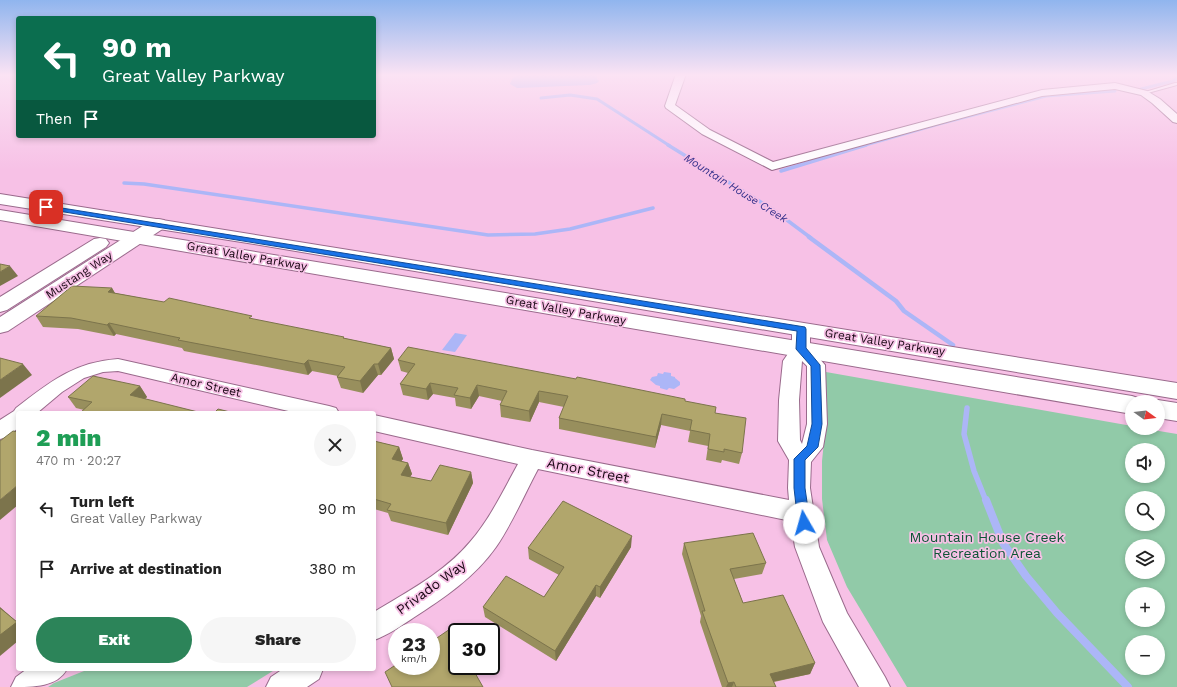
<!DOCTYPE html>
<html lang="en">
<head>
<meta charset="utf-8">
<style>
	body { margin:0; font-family:"Work Sans",sans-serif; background:#f6f6f6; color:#222; height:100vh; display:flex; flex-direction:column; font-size:15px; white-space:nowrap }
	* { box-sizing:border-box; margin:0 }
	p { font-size:13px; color:#767676 }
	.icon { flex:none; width:22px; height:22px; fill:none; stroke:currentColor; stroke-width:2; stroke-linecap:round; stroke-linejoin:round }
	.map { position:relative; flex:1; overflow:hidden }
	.sheet { position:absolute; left:16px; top:411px; width:360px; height:260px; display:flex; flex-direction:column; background:#fff; border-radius:4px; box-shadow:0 2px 6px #0003 }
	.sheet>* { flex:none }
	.hud { position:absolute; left:16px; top:16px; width:360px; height:122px; border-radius:4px; box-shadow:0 2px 6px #0003; background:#0b6e4f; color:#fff; overflow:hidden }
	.needle { width:26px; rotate:105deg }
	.buttons { position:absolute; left:1125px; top:395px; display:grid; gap:8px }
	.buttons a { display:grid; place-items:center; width:40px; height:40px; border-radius:50%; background:#fff; box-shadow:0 2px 6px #0003; font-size:20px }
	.speed { position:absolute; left:388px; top:623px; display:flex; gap:8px; font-size:20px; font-weight:700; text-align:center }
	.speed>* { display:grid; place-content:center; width:52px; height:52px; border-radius:50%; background:#fff; box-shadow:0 2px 6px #0003; line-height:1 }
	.speed small { font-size:10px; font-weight:400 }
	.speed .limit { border:2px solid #111; border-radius:6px; background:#fff; color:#111 }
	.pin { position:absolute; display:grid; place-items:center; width:34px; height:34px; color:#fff; margin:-17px; border-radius:8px; box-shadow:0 2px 6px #0006 }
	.me { position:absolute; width:44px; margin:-22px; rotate:353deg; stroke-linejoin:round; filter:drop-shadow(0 0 3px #0008) }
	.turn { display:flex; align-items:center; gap:14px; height:84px; padding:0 20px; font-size:18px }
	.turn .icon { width:52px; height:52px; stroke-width:2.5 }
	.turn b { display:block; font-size:28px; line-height:34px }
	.then { display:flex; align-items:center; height:38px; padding:0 20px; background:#0003; gap:8px; font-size:15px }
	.round { display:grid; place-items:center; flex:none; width:42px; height:42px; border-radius:21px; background:#f6f6f6 }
	.summary { display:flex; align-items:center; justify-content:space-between; height:68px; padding:0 20px }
	h1 { font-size:24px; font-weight:800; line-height:30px; color:#1e9e55 }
	.button { display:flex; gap:8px; margin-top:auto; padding:8px 20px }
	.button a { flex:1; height:46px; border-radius:24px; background:#2c8459; color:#fff; font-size:16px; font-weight:800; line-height:46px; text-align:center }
	.button a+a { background:#f6f6f6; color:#222 }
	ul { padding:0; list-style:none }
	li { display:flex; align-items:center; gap:12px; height:60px; padding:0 20px }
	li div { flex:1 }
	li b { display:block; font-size:15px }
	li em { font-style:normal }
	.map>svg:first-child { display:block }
	.green { fill:#91caa8; fill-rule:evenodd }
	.water { fill:#acb6f7 }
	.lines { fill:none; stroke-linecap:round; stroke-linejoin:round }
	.stream-far4 { stroke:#acb6f7; stroke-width:3 }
	.stream-far3 { stroke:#acb6f7; stroke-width:3.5 }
	.stream-far2 { stroke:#acb6f7; stroke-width:4.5 }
	.stream-far1 { stroke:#acb6f7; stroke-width:5.5 }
	.stream { stroke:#acb6f7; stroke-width:8 }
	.service-casing { stroke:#9a6a8c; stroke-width:2 }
	.minor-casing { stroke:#9a6a8c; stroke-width:2 }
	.tertiary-casing { stroke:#9a6a8c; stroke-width:2 }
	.secondary-casing { stroke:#9a6a8c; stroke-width:2 }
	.service { fill:#fff; fill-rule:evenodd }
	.minor { fill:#fff; fill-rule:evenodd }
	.tertiary { fill:#fff; fill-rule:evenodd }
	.secondary { fill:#fff; fill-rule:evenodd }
	.wall { fill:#988f5d }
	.shaded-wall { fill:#7c744c }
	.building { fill:#b1a66c; stroke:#7c744c }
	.route { fill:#1a73e8; stroke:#114b97 }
	.labels { text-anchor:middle; stroke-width:3.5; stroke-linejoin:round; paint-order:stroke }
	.far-water-label { font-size:11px; font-style:italic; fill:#322f8a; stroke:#f7c1e6 }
	.street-label { font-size:12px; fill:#180713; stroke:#f7c1e6 }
	.near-street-label { font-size:14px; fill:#180713; stroke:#f7c1e6 }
	.near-park-label { font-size:14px; fill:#0b5534; stroke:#f7c1e6 }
</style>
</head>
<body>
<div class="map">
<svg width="1177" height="687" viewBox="0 0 1177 687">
	<rect width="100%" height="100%" fill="#f7c1e6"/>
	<g class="green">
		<path d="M 826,372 L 1132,426 L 1132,428 L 1141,428 L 1177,434 L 1177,687 L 907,687 L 847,587 L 827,540 L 822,499 L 822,461 L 825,432 ZM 1132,450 L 1158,450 L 1158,476 L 1132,476 ZM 1132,498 L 1158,498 L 1158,524 L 1132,524 ZM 1132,546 L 1158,546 L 1158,572 L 1132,572 ZM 1132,594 L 1158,594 L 1158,620 L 1132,620 ZM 1132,642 L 1158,642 L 1158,668 L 1132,668 Z"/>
		<polygon points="89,669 276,669 247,687 48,687 54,683"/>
	</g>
	<g class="water">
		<polygon points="517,74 597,74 597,79 599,81 597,83 590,85 517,88 510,84 512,79"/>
		<polygon points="455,333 467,335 455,352 442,350"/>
		<polygon points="664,372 671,373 671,376 675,377 675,378 680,382 680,385 674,389 669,388 667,390 660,388 660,386 656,385 650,380 652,377 657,376 658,373 663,374"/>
	</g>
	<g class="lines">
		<g class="stream-far4">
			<polyline points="1141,89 1173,81 1177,78"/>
			<polyline points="541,98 570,95 597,99 670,146"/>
			<polyline points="862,146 939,124 1046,96 1115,91"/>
		</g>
		<g class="stream-far3">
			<polyline points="668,145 772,209 811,238"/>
			<polyline points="781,171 866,145"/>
			<polyline points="124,183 144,184 488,235 535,234 570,229 653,208"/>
		</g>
		<polyline class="stream-far2" points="809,237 896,301 904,311 953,345"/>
		<polyline class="stream-far1" points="967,408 964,434 974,471 986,501"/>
		<polyline class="stream" points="986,500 1003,543 1026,576 1057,613 1128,687"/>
		<defs>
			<polygon id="service" points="1175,83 1177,83 1177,85 1144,94 1142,93"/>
			<g id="minor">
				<polygon points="676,74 686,74 675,105 710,130 773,162 1042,90 1115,83 1147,91 1160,99 1177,114 1177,123 1173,122 1152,103 1141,95 1115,89 1042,96 772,170 702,134 666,108 665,106"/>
				<path d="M 801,324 L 807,325 L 810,329 L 810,348 L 825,365 L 827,424 L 823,447 L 811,462 L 810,488 L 819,547 L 847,613 L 885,677 L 890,687 L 859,687 L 823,622 L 795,547 L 791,521 L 538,469 C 524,495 513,522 496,547 C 475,577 444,598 413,618 C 401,626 388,635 374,640 L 374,612 C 407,592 445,572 470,542 C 490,519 503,491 518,464 L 374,431 L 374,415 L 532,450 L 789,500 L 788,488 L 789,460 L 778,441 L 779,400 L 783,361 L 792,348 L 792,329 L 795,325 ZM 802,361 L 807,366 L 807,424 L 802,444 L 800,440 L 799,400 Z"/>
				<path d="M 118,359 L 329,406 L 336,408 L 339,413 L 297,413 L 118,371 L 103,372 L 84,378 L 62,392 L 37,413 L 18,413 L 18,428 L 7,437 L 0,439 L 0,420 L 14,411 L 16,408 C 50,382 74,362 118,359 Z"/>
				<path d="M 27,669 L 67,669 C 57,687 35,687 11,687 L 16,677 Z"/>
				<polygon points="283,669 323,669 319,679 307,687 266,687 271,677"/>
			</g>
			<g id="tertiary">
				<polygon points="158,219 164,220 167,224 164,228 8,331 0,333 0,317 152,220"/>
				<polygon points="100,238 106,239 109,243 106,247 7,310 0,312 0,297 94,239"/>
			</g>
			<g id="secondary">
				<polygon points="0,194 1177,383 1177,399 254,244 0,204"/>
				<polygon points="0,210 1132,396 1141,399 1143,402 1132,402 1132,414 0,220"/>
				<polygon points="1158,400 1177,403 1177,421 1158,418 1158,402 1152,402"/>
			</g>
		</defs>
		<use href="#service" class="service-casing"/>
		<use href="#minor" class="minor-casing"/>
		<use href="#tertiary" class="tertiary-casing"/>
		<use href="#secondary" class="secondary-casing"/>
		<use href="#service" class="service"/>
		<use href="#minor" class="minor"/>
		<use href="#tertiary" class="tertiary"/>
		<use href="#secondary" class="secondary"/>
	</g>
	<g class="wall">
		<polygon points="112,288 115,293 253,319 391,348 394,359 381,375 378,375 363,393 341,388 337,377 338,376 312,371 308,375 184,351 182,348 116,334 114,336 78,329 43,327 36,316"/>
		<polygon points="398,360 685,401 715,413 742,453 739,464 722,460 721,463 706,460 708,446 688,442 690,431 661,425 655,448 559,429 559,418 564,407 539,402 530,422 501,417 500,405 502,401 479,396 471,409 456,406 455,398 433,394 428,400 403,395 400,384 408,373 401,371"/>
		<polygon points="140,386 147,397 145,399 84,410 76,408 68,397"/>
		<polygon points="374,441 399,447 403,459 401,461 408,463 412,474 410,477 431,481 471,472 473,483 448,535 391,521 388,513 374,509"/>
		<polygon points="684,543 766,563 762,574 734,579 743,603 815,663 810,674 774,682 776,687 722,687 700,622 701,616 682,554"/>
		<polygon points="631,547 600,598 596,596 556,661 485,617 483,607 544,597 559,575 529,559 528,548"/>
	</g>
	<g class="shaded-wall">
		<polygon points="10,266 18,276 0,286 0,272"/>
		<polygon points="112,288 118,299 108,292"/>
		<polygon points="109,323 116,334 114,336 107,325"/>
		<polygon points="391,348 394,359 381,375 378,364"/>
		<polygon points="308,360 312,371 308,375 304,364"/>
		<polygon points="23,364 32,375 0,398 0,380"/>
		<polygon points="374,364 378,375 363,393 360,381"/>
		<polygon points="430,383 433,394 428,400 426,389"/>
		<polygon points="477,385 479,396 471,409 470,398"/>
		<polygon points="140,386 147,397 137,406 130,395"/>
		<polygon points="539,391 539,402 530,422 529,411"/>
		<polygon points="662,414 661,425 655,448 656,437"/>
		<polygon points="399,447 403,459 395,470 392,459"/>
		<polygon points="408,463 412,474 404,486 401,475"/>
		<polygon points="471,472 473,483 448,535 446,523"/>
		<polygon points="18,485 18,505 0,520 0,500"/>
		<polygon points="632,536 631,547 600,598 600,587"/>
		<polygon points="596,585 596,596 556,661 555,651"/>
		<polygon points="0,607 18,623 18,641 0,656"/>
		<polygon points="815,663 810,674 766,683 770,674"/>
		<polygon points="734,682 732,687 726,687 728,683"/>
	</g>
	<g class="building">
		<polygon points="0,264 10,266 0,272"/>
		<polygon points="72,286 112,288 108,292 164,302 169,298 252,316 249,318 344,337 343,338 391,348 378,364 374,364 360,381 337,377 345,367 308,360 304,364 178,340 180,338 109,323 107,325 71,318 36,316"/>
		<polygon points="408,347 576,379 577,377 685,399 685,401 716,407 715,413 746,418 742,453 724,449 724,452 708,449 710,434 690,430 692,420 662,414 656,437 559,418 568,396 539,391 529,411 500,405 507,391 477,385 470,398 454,395 458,388 430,383 426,389 400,384 415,364 398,360"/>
		<polygon points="0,358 23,364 0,380"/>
		<polygon points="93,376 140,386 130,395 202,413 80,413 92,402 68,397"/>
		<polygon points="218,409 234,413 214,413"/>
		<polygon points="13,431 18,432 18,485 0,500 0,441"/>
		<polygon points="374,441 399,447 392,459 408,463 401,475 431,481 440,465 471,472 446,523 387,510 391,504 374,499"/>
		<polygon points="563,501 632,536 600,587 596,585 555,651 483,607 506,576 544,597 564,567 528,548"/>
		<polygon points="753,533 766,563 730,569 743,603 783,595 815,663 770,674 776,687 736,687 734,682 728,683 702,611 705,611 684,543"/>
		<polygon points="0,608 17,622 0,635"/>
		<polygon points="450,629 457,642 457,666 471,666 483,687 392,687 385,672 397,664 397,666 431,666 431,642"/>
	</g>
	<linearGradient id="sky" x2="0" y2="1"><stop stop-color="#90b5ee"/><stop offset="0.44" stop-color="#fbe3f4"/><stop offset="1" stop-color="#fbe3f4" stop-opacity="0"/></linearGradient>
	<rect width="1177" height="170" fill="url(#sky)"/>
	<polygon class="route" points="43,205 805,327 806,329 806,348 820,365 822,424 818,447 805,460 805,488 810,523 808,527 804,528 799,527 798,523 794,488 794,459 807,446 812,424 811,366 796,349 797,331 46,209 43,208"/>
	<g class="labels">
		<g class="far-water-label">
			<text transform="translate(736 188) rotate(32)" y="4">Mountain House Creek</text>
		</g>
		<g class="street-label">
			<text transform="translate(247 256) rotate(10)" y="4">Great Valley Parkway</text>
			<text transform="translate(79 275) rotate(-33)" y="4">Mustang Way</text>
			<text transform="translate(566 310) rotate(10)" y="4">Great Valley Parkway</text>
			<text transform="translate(885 342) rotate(9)" y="4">Great Valley Parkway</text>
			<text transform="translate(206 385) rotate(13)" y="4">Amor Street</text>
		</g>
		<g class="near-street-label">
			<text transform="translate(588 470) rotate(11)" y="5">Amor Street</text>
			<text transform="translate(431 587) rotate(-36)" y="5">Privado Way</text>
		</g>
		<g class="near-park-label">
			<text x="987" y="542">Mountain House Creek<tspan x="987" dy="16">Recreation Area</tspan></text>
		</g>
	</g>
</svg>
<div class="buttons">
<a><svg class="needle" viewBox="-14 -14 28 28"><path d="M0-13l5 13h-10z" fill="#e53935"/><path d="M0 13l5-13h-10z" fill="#767676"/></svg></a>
<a><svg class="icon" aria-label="sound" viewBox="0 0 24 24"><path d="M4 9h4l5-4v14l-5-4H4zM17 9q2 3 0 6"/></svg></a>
<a><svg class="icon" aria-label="search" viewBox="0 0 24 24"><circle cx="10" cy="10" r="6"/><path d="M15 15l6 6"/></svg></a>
<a><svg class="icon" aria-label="layers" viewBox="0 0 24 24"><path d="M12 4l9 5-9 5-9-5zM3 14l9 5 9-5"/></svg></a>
<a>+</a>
<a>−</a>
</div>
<div class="speed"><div>23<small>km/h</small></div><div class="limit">30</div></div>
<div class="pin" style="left:46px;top:207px;background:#d93025"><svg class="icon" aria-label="arrive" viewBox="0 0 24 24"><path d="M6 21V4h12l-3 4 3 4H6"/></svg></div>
<svg class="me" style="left:804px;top:523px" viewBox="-20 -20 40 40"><circle r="19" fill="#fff"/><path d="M0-13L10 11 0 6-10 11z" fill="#1a73e8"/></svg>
<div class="hud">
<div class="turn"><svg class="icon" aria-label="left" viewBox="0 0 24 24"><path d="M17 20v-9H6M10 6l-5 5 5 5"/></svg><div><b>90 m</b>Great Valley Parkway</div></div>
<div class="then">Then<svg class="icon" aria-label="arrive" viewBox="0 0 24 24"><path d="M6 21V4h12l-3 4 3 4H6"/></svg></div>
</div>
<section class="sheet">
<div class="summary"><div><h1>2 min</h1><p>470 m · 20:27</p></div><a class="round"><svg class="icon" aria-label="close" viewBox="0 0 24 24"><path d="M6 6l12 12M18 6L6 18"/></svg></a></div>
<ul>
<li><svg class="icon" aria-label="left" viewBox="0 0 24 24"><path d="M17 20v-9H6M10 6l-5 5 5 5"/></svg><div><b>Turn left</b><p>Great Valley Parkway</p></div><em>90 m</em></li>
<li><svg class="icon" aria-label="arrive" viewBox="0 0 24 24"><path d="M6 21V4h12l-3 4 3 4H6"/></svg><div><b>Arrive at destination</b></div><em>380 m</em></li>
</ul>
<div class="button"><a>Exit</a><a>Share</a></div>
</section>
</div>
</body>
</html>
